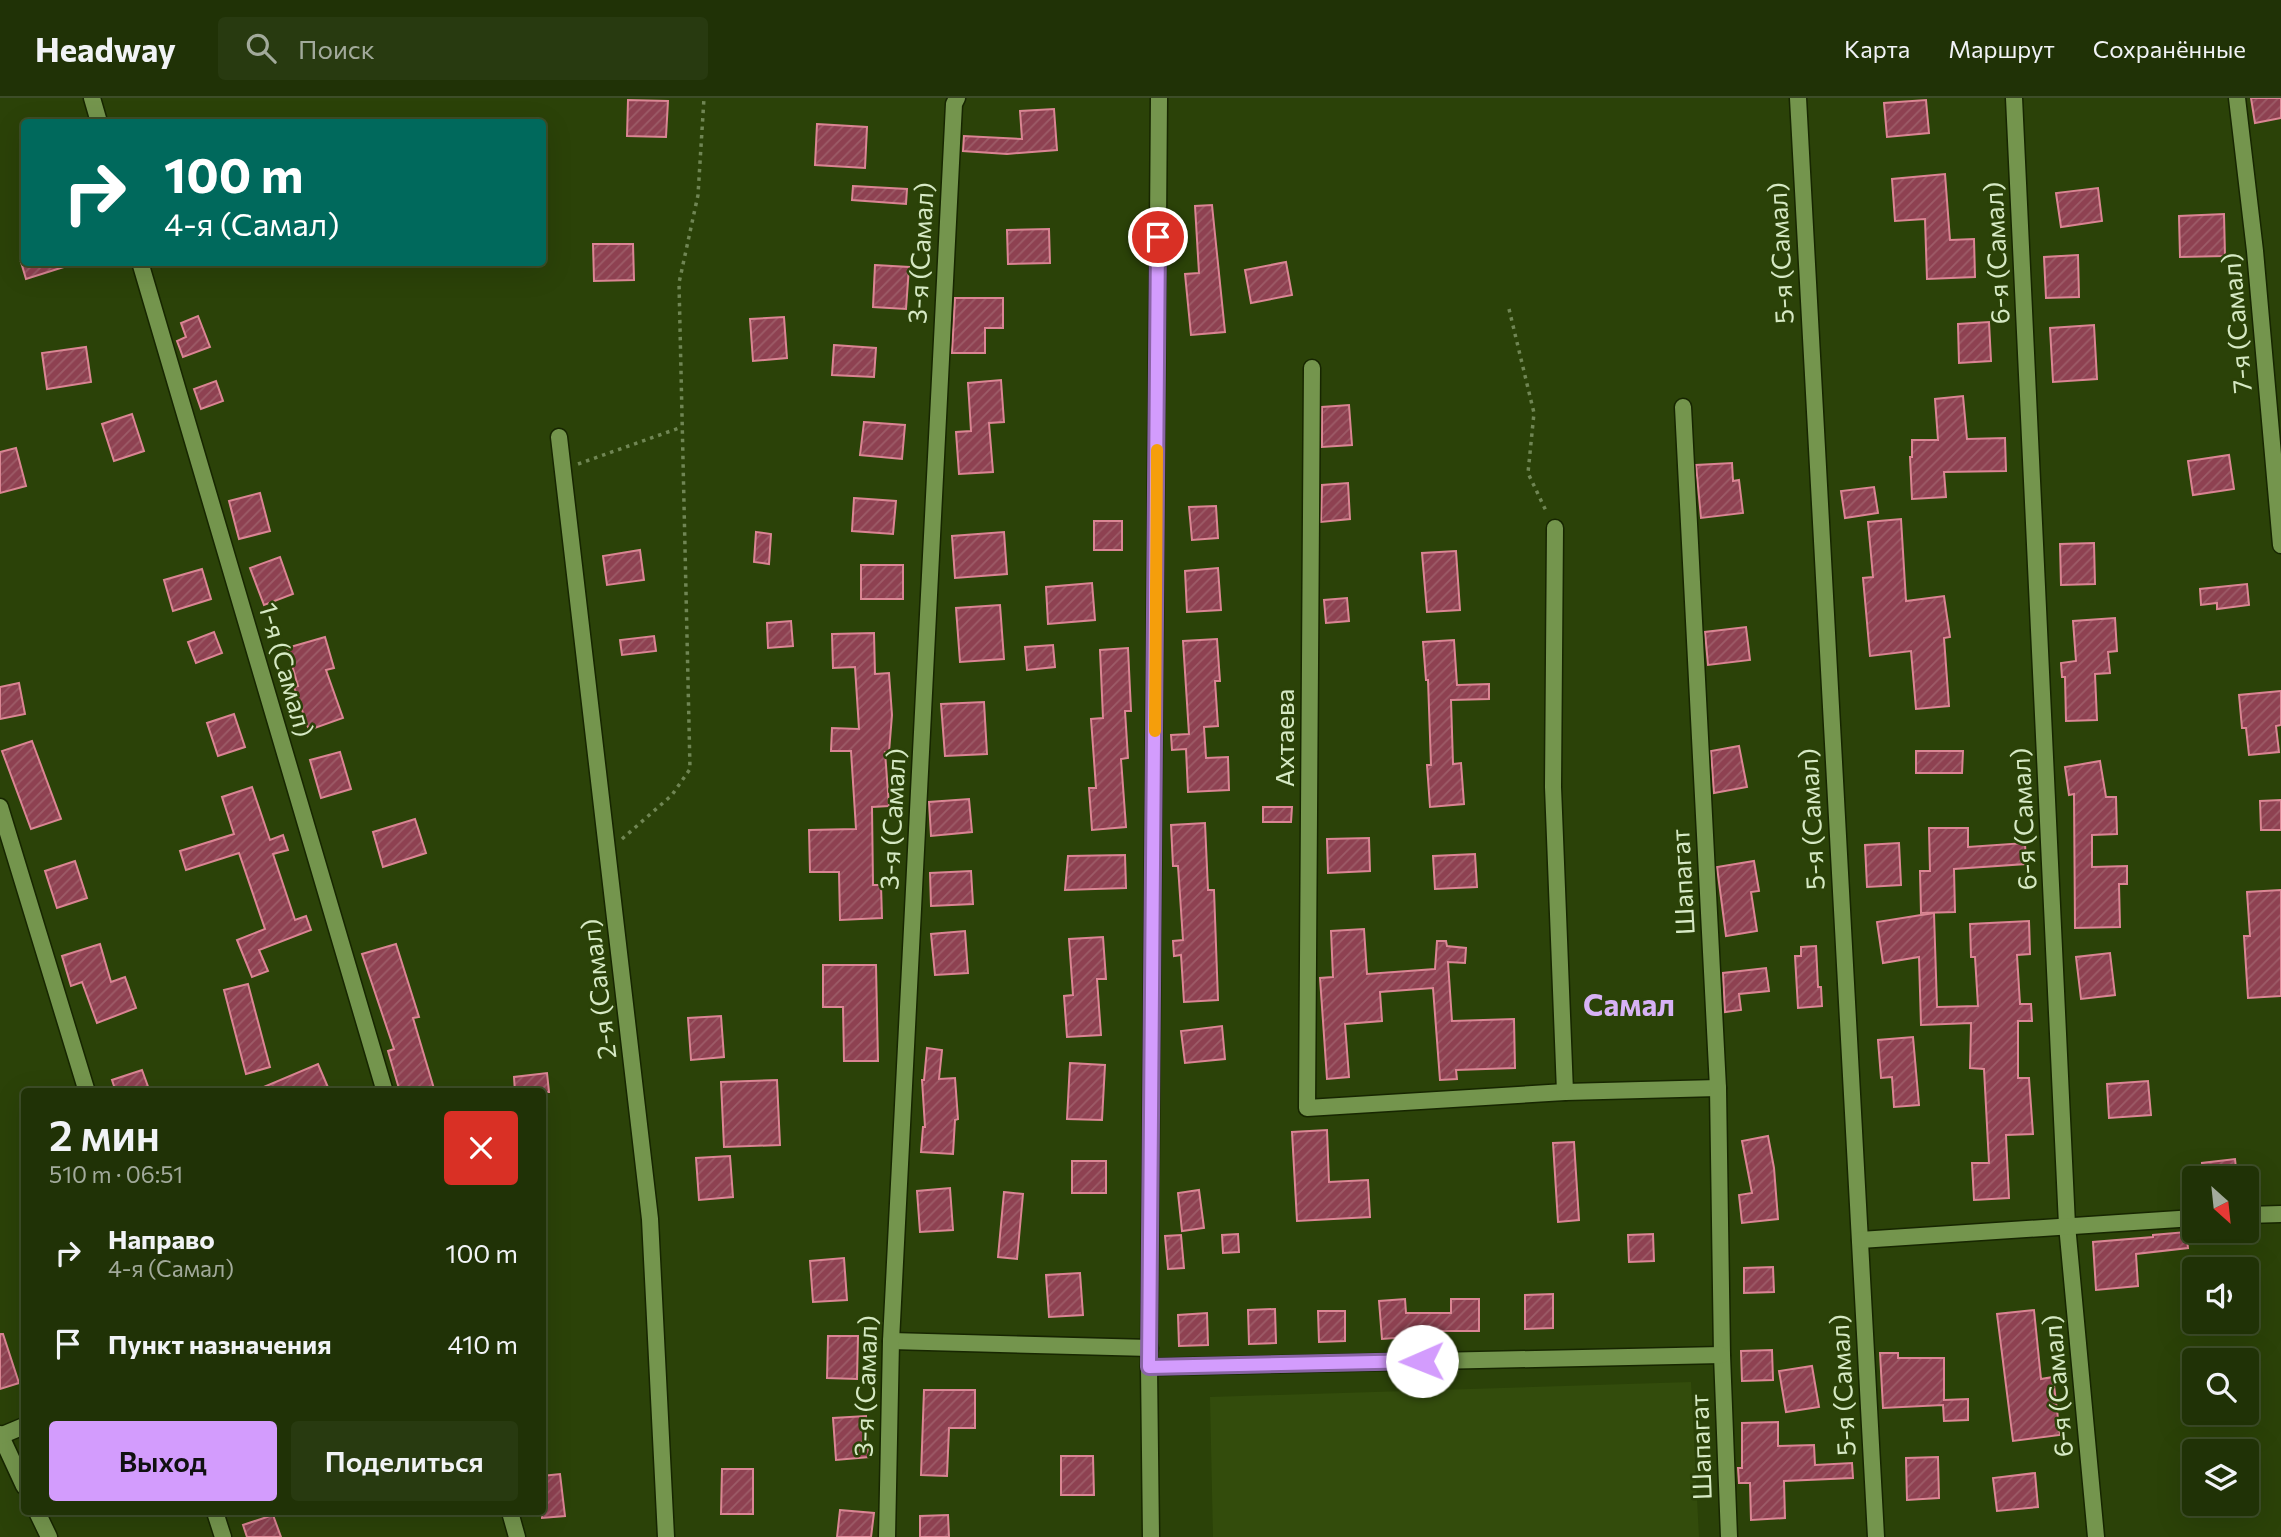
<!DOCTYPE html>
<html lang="ru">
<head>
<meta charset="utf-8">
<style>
	body { margin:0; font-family:Commissioner,sans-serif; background:#283a10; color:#f1f3f6; height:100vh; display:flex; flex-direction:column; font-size:26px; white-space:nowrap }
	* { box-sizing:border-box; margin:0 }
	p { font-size:23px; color:#a2aa9b }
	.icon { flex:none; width:38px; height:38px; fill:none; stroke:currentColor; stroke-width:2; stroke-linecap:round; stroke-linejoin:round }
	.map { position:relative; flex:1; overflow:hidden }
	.side { position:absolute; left:21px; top:990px; width:525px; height:427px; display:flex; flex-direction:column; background:#203206; border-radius:7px; box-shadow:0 7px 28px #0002,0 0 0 2px #3d4d28 }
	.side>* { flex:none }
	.banner { position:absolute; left:21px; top:21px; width:525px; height:147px; border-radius:7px; box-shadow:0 7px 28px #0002,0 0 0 2px #3d4d28; background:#00695c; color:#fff; overflow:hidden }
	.needle { width:46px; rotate:153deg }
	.tools { position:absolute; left:2182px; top:1068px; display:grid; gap:14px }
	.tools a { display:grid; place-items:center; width:77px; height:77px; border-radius:7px; background:#203206; box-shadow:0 7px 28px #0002,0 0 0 2px #3d4d28; font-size:35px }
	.pin { position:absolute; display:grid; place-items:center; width:60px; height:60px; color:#fff; margin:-30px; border:4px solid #fff; border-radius:50%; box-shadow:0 2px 7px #0007 }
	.me { position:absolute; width:77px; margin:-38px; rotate:269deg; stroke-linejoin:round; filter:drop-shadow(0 0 5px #0008) }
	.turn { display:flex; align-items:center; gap:24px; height:147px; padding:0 28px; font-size:32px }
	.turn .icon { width:91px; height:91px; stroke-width:2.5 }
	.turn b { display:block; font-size:49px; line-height:60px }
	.round { display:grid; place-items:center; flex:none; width:74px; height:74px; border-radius:7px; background:#283a10 }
	.summary { display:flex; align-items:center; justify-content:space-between; height:119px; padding:0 28px }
	h1 { font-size:42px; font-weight:600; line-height:52px }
	.button { display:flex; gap:14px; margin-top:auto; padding:14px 28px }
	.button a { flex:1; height:80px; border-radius:7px; background:#d39cfd; color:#111; font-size:28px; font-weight:600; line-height:80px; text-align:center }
	.button a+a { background:#283a10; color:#f1f3f6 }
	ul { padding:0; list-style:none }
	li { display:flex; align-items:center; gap:21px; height:91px; padding:0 28px }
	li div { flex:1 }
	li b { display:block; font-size:26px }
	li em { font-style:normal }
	header { display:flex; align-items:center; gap:42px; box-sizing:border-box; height:98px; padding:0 35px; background:#203206; border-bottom:2px solid #3d4d28 }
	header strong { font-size:33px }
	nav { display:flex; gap:38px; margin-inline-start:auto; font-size:24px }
	.search { width:490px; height:63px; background:#283a10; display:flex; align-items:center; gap:18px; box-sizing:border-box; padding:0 24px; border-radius:7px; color:#a2aa9b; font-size:26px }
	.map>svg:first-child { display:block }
	.built { fill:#334c0c }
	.building { fill:url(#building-hatch); stroke:#da8593; stroke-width:2 }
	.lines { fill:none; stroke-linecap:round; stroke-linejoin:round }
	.minor-casing { stroke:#172601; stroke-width:19 }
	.path { stroke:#708654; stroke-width:3.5; stroke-dasharray:3.5 5; stroke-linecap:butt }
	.minor { stroke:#74954d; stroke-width:16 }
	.route-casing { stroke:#8965a4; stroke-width:18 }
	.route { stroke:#d39cfd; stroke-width:12 }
	.slow { stroke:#f59e0b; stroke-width:12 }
	.labels { text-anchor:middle; stroke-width:5; stroke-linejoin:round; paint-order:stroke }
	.street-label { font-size:26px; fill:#d6e9c4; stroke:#2b4208 }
	.quarter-label { font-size:30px; font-weight:bold; fill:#d7b2f5; stroke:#2b4208 }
</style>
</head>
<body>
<header>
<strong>Headway</strong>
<div class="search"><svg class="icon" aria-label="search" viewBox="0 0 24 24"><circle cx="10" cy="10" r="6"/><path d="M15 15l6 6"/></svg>Поиск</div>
<nav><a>Карта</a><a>Маршрут</a><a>Сохранённые</a></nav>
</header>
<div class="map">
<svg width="2281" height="1439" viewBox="0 0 2281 1439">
	<defs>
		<pattern id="building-hatch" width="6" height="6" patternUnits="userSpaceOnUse" patternTransform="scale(1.75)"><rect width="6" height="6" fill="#8e4151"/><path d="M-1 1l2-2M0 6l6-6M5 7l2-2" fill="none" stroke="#9d5c68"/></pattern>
	</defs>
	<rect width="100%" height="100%" fill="#2b4208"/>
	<polygon class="built" points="1691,1284 1699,1439 1213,1439 1210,1299"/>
	<g class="building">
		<polygon points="2251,0 2281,0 2281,20 2255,25"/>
		<polygon points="628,2 668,3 666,39 627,38"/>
		<polygon points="1926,2 1929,35 1887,39 1884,5"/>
		<polygon points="1054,11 1057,52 1007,56 963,53 964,38 1022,41 1020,13"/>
		<polygon points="817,26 867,29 865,70 815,67"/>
		<polygon points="1945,76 1950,142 1974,141 1975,179 1927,181 1925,121 1895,123 1892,81"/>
		<polygon points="853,88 907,91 906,106 852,102"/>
		<polygon points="2098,90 2102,123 2061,129 2056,95"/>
		<polygon points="1212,107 1225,234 1191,237 1185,176 1199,175 1195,108"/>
		<polygon points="2224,116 2225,158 2180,159 2179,118"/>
		<polygon points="1049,131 1050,165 1008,166 1007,132"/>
		<polygon points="593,146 633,146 634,182 594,183"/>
		<polygon points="2078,157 2079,199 2046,200 2044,159"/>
		<polygon points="21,164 67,164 67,168 26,181"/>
		<polygon points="1286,164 1292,197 1251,205 1245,172"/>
		<polygon points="875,167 909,169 906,211 873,209"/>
		<polygon points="955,200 1003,200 1003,230 985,230 985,255 952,255"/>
		<polygon points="198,218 210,249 183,259 177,243 186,239 181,225"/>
		<polygon points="784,219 787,260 753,263 750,221"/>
		<polygon points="1989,224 1991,263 1959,265 1958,226"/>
		<polygon points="2094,227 2097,281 2053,284 2050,230"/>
		<polygon points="834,247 876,250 874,279 832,277"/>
		<polygon points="86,249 91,284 47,291 42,255"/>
		<polygon points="1001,282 1004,324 989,325 993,374 959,376 956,334 971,333 968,285"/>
		<polygon points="216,283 223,303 201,311 194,291"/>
		<polygon points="1963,298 1967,341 2005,340 2006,373 1944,374 1946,399 1912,401 1910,359 1912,359 1912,342 1938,342 1935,301"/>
		<polygon points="1349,307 1352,347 1322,349 1322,309"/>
		<polygon points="132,316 144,353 114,363 102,326"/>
		<polygon points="864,324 905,327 902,361 860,357"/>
		<polygon points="16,350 26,388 0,395 0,354"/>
		<polygon points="2229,357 2234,391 2193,397 2188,363"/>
		<polygon points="1732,365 1733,383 1739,382 1743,415 1701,420 1696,367"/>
		<polygon points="1348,385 1350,421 1321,424 1322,387"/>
		<polygon points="1874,389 1878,415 1845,420 1841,393"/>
		<polygon points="260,395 270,433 239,441 229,403"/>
		<polygon points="854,400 896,403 893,436 852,433"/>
		<polygon points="1216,408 1218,440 1192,442 1189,409"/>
		<polygon points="1901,421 1906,503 1944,498 1950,539 1944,540 1949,608 1916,611 1911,553 1870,558 1863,480 1873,479 1868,424"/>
		<rect x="1094" y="423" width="28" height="29"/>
		<polygon points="756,434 771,436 769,466 754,464"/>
		<polygon points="1004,434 1007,476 955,480 952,438"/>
		<polygon points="2094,445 2095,486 2061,487 2060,446"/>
		<polygon points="640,452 644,482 607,487 603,458"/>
		<polygon points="1456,453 1460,512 1427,514 1422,455"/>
		<polygon points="280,459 293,496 264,507 250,470"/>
		<rect x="861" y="467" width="42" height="34"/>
		<polygon points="1218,470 1221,512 1187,514 1185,473"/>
		<polygon points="202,471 211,501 173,513 164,482"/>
		<polygon points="1092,485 1095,522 1048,526 1046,489"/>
		<polygon points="2247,486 2249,507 2217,511 2217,505 2201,507 2200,491"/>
		<polygon points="1347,500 1349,523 1326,525 1324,502"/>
		<polygon points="1000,507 1004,561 960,564 956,510"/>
		<polygon points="2115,520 2117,553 2108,554 2110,575 2095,576 2097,622 2066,623 2065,579 2062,579 2061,565 2076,563 2073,523"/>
		<polygon points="791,523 793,548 768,550 767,525"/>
		<polygon points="1746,529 1750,562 1708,567 1705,534"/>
		<polygon points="214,534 222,555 196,565 188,544"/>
		<polygon points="874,535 875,576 889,575 892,617 889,654 885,654 889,708 872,709 873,787 881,787 882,820 840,822 839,774 810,774 809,732 856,731 851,653 831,653 832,630 859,631 855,569 833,570 832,536"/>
		<polygon points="654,538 656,553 622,557 620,542"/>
		<polygon points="325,539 334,570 326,572 343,620 309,632 294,589 298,588 287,550"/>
		<polygon points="1217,541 1220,583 1215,583 1218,628 1204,629 1206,660 1228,659 1229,692 1188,694 1186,651 1172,652 1171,637 1189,636 1183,543"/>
		<polygon points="1454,542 1457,587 1489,586 1489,601 1451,602 1453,666 1461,665 1464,706 1430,709 1427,667 1431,667 1428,582 1426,582 1423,544"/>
		<polygon points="1053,547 1055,569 1027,572 1025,549"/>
		<polygon points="1128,550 1131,613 1125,613 1128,660 1121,661 1126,729 1092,732 1089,690 1096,690 1091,621 1103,620 1100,552"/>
		<polygon points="19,585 25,616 0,621 0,589"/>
		<polygon points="2281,593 2281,627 2276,628 2279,654 2249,657 2246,630 2242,630 2239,597"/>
		<polygon points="984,604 987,656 945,658 941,606"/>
		<polygon points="234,616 245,649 218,658 207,625"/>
		<polygon points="32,643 61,721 31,731 2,653"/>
		<polygon points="1739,648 1747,689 1714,695 1711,653"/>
		<polygon points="1916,653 1963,653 1962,675 1916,675"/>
		<polygon points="340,654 351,691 321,700 310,662"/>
		<polygon points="2100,663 2106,699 2116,699 2117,736 2092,737 2092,769 2127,768 2127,786 2119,786 2120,829 2075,830 2074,696 2069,697 2065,669"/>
		<polygon points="252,689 270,742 283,737 288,752 273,756 295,822 306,818 311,832 259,852 268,873 252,879 237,842 265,831 239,755 186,772 180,753 234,736 222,699"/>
		<polygon points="969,701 972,734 931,738 929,704"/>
		<polygon points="2281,702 2281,732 2261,732 2260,703"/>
		<polygon points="1263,709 1292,709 1291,724 1263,724"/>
		<polygon points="415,721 426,755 383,769 373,734"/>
		<polygon points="1205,725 1208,792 1214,792 1218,902 1184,904 1181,857 1174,858 1173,843 1183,842 1178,768 1173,768 1171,727"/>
		<polygon points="1929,730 1968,730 1968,749 2025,745 2026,766 1954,771 1955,814 1921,815 1920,773 1930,773"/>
		<polygon points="1369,740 1370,773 1328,775 1327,741"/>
		<polygon points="1899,745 1901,787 1867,789 1865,747"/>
		<polygon points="1475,756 1477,789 1435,791 1433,758"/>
		<polygon points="1125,757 1126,790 1065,792 1068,758"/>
		<polygon points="75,763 87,800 57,810 45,773"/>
		<polygon points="1754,763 1759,793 1751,794 1757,833 1726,838 1717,769"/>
		<polygon points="971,773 973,806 931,808 930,775"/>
		<polygon points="2281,792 2281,898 2248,900 2244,838 2250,838 2247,794"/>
		<polygon points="1934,815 1937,909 1978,908 1975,859 1971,859 1970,826 2029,823 2030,856 2017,857 2020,906 2031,906 2032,923 2018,923 2018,980 2029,980 2033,1036 2006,1037 2009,1100 1974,1102 1972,1065 1989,1065 1984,971 1970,970 1971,925 1921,927 1919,859 1883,865 1877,824"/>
		<polygon points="1364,831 1367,876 1435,871 1437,843 1446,843 1447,848 1466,850 1465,865 1448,864 1452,923 1514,921 1515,970 1456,972 1457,981 1440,982 1433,890 1380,894 1382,923 1345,926 1349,979 1327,981 1320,880 1333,879 1331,833"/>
		<polygon points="965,833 968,875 935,877 931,836"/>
		<polygon points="1103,839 1106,881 1097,881 1101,937 1067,939 1064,898 1073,897 1069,841"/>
		<polygon points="100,846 111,884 125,879 136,910 97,925 82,884 71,888 62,858"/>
		<polygon points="396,846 419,919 413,920 435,994 400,994 388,953 394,951 362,856"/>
		<polygon points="1816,848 1818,889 1821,889 1822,908 1798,910 1795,858 1801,858 1801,849"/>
		<polygon points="2110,855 2115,897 2081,901 2076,859"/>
		<polygon points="823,867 876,867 878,963 844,963 843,909 823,909"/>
		<polygon points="1766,870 1769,893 1739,896 1741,912 1725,914 1723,875"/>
		<polygon points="248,886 270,969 246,976 224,892"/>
		<polygon points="721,918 724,959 691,962 688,920"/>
		<polygon points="1222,928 1225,961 1185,965 1181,933"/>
		<polygon points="1913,939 1919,1007 1894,1009 1892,979 1881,980 1878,942"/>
		<polygon points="927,950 942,952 939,981 955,980 958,1021 955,1022 953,1056 921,1054 923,1029 925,1029 922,982 924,982"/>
		<polygon points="1070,965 1105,967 1102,1022 1067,1021"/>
		<polygon points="318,966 330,994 252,994"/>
		<polygon points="142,972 150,994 116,994 112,982"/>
		<polygon points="547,975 549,994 515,994 514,979"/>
		<polygon points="777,982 780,1047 724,1049 721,984"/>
		<polygon points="2148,983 2151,1017 2109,1020 2107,986"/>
		<polygon points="1327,1032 1329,1084 1368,1082 1370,1119 1297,1123 1292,1034"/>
		<polygon points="1768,1038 1774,1070 1778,1121 1742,1125 1739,1097 1752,1095 1742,1043"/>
		<polygon points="1574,1044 1579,1122 1558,1124 1553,1045"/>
		<polygon points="730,1058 733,1099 699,1102 696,1060"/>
		<polygon points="2235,1061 2237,1080 2203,1080 2202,1065"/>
		<rect x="1072" y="1063" width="34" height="32"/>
		<polygon points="950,1090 953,1132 920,1134 917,1093"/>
		<polygon points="1199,1092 1204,1130 1182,1133 1178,1095"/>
		<polygon points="1004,1094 1023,1096 1017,1161 998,1159"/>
		<polygon points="2186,1134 2188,1150 2136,1156 2138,1188 2096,1192 2093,1144 2153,1139 2153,1137"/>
		<polygon points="1238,1136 1239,1154 1223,1155 1222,1137"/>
		<polygon points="1653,1136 1654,1163 1629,1164 1628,1137"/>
		<polygon points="1181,1137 1184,1170 1168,1171 1165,1138"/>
		<polygon points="844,1160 847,1202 813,1204 810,1163"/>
		<polygon points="1773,1169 1774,1194 1744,1195 1744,1170"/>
		<polygon points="1080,1175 1083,1217 1049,1219 1046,1177"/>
		<polygon points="1553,1196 1553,1230 1525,1231 1525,1197"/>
		<polygon points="1405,1201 1406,1215 1451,1215 1451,1201 1479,1201 1479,1233 1442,1233 1442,1237 1408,1237 1408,1239 1382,1241 1379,1203"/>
		<polygon points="1275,1211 1276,1245 1249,1246 1248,1212"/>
		<polygon points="2034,1212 2041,1281 2053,1279 2060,1337 2013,1343 1997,1216"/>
		<polygon points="1318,1213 1345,1213 1345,1243 1319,1244"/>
		<polygon points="1207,1215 1208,1247 1179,1248 1178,1217"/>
		<polygon points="0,1236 3,1236 19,1285 0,1291"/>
		<polygon points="828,1238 858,1238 857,1281 827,1280"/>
		<polygon points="1772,1252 1773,1282 1742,1283 1741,1253"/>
		<polygon points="1880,1255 1898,1255 1898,1260 1944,1260 1944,1302 1968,1301 1968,1322 1944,1323 1943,1307 1883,1310"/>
		<polygon points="1812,1268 1819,1309 1786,1314 1779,1273"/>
		<polygon points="924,1292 975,1292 975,1330 949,1330 947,1378 921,1377"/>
		<polygon points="866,1318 869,1359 836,1362 833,1320"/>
		<polygon points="1778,1324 1778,1348 1814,1347 1815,1367 1852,1365 1853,1380 1784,1383 1785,1420 1751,1422 1750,1385 1739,1385 1738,1370 1742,1370 1742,1325"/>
		<polygon points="1061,1358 1093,1358 1094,1397 1061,1397"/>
		<polygon points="1938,1359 1939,1400 1907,1402 1906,1360"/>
		<polygon points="722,1371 753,1371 753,1416 721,1416"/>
		<polygon points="2035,1375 2038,1409 1997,1413 1993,1380"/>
		<polygon points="560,1376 565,1418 542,1420 542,1378"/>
		<polygon points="840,1412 874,1415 871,1439 837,1439"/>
		<polygon points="273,1417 281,1439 247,1439 243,1427"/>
		<polygon points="948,1417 949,1439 920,1439 920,1418"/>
	</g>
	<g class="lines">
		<defs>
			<g id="minor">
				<polyline points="92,0 99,24"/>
				<polyline points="1798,0 1876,1439"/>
				<polyline points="2014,0 2067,1127 2096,1439"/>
				<polyline points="2237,0 2255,153 2281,447"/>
				<polyline points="140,164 385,994"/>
				<polyline points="1312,270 1307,1010 1565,994 1718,990"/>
				<polyline points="1683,309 1718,990 1722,1257 1729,1439"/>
				<polyline points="559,339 650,1121 666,1439"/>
				<polyline points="1555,430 1553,689 1565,994"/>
				<polyline points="0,709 87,994"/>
				<polyline points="2247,1117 2281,1116"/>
				<polyline points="1860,1142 2194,1120"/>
				<polyline points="891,1243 1150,1250"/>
				<polyline points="1149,1269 1722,1257"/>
				<polyline points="0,1336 24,1388"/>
				<polyline points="0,1338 24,1328"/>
				<polyline points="37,1414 49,1439"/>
				<polyline points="215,1414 223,1439"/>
				<polyline points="510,1414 517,1439"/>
				<polyline points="887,1439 891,1243 954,6 957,0"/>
				<polyline points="1151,1439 1149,1269 1159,0"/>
			</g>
		</defs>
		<use href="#minor" class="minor-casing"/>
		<g class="path">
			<polyline points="1509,211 1534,315 1528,375 1547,415"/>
			<polyline points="578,366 682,329"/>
			<polyline points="622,741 672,697 690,671 679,185 698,97 704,0"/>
		</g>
		<use href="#minor" class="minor"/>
	</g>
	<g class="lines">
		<defs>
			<polyline id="route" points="1158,139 1149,1269 1422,1263"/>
		</defs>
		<use href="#route" class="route-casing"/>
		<use href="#route" class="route"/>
		<polyline class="slow" points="1155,633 1157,352"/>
	</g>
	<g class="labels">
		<g class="street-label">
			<text transform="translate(921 155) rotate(-87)" y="9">3-я (Самал)</text>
			<text transform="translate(1781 155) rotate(-93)" y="9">5-я (Самал)</text>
			<text transform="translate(1997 155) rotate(-93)" y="9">6-я (Самал)</text>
			<text transform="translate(2237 225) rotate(-95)" y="9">7-я (Самал)</text>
			<text transform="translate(286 572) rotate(74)" y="9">1-я (Самал)</text>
			<text transform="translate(1285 640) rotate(-90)" y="9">Ахтаева</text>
			<text transform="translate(893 721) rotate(-87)" y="9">3-я (Самал)</text>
			<text transform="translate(1812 721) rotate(-93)" y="9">5-я (Самал)</text>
			<text transform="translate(2024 721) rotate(-93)" y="9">6-я (Самал)</text>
			<text transform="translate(1683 784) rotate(-93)" y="9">Шапагат</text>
			<text transform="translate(599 891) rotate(-97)" y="9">2-я (Самал)</text>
			<text transform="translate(1843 1287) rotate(-93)" y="9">5-я (Самал)</text>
			<text transform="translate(866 1288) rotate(-88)" y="9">3-я (Самал)</text>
			<text transform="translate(2058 1288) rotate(-95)" y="9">6-я (Самал)</text>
			<text transform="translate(1701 1349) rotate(-92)" y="9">Шапагат</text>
		</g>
		<g class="quarter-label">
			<text x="1629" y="918">Самал</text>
		</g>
	</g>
</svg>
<div class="tools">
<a><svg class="needle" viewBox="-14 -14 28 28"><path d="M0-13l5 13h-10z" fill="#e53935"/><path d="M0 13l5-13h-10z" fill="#a2aa9b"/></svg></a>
<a><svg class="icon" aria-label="sound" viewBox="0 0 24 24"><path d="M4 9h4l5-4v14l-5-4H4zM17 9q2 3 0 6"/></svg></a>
<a><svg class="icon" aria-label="search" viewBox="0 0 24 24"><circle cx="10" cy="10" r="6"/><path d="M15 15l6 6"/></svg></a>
<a><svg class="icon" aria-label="layers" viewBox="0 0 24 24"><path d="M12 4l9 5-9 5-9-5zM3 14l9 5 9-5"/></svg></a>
</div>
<div class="pin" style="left:1158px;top:139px;background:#d93025"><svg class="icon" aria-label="arrive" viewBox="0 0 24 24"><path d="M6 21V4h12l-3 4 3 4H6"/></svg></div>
<svg class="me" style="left:1422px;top:1263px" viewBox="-20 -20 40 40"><circle r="19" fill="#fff"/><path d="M0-13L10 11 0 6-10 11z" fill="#d39cfd"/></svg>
<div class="banner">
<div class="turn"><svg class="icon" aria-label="right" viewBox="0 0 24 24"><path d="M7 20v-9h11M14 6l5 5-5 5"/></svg><div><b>100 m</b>4-я (Самал)</div></div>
</div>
<section class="side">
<div class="summary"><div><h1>2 мин</h1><p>510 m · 06:51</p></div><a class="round" style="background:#d93025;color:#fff"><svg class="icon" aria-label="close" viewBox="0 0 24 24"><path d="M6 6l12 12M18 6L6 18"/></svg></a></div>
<ul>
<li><svg class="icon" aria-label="right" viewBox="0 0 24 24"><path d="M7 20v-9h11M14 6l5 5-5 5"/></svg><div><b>Направо</b><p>4-я (Самал)</p></div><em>100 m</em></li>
<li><svg class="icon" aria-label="arrive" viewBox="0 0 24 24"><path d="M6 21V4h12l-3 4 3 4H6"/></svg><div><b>Пункт назначения</b></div><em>410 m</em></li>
</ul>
<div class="button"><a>Выход</a><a>Поделиться</a></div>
</section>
</div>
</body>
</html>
